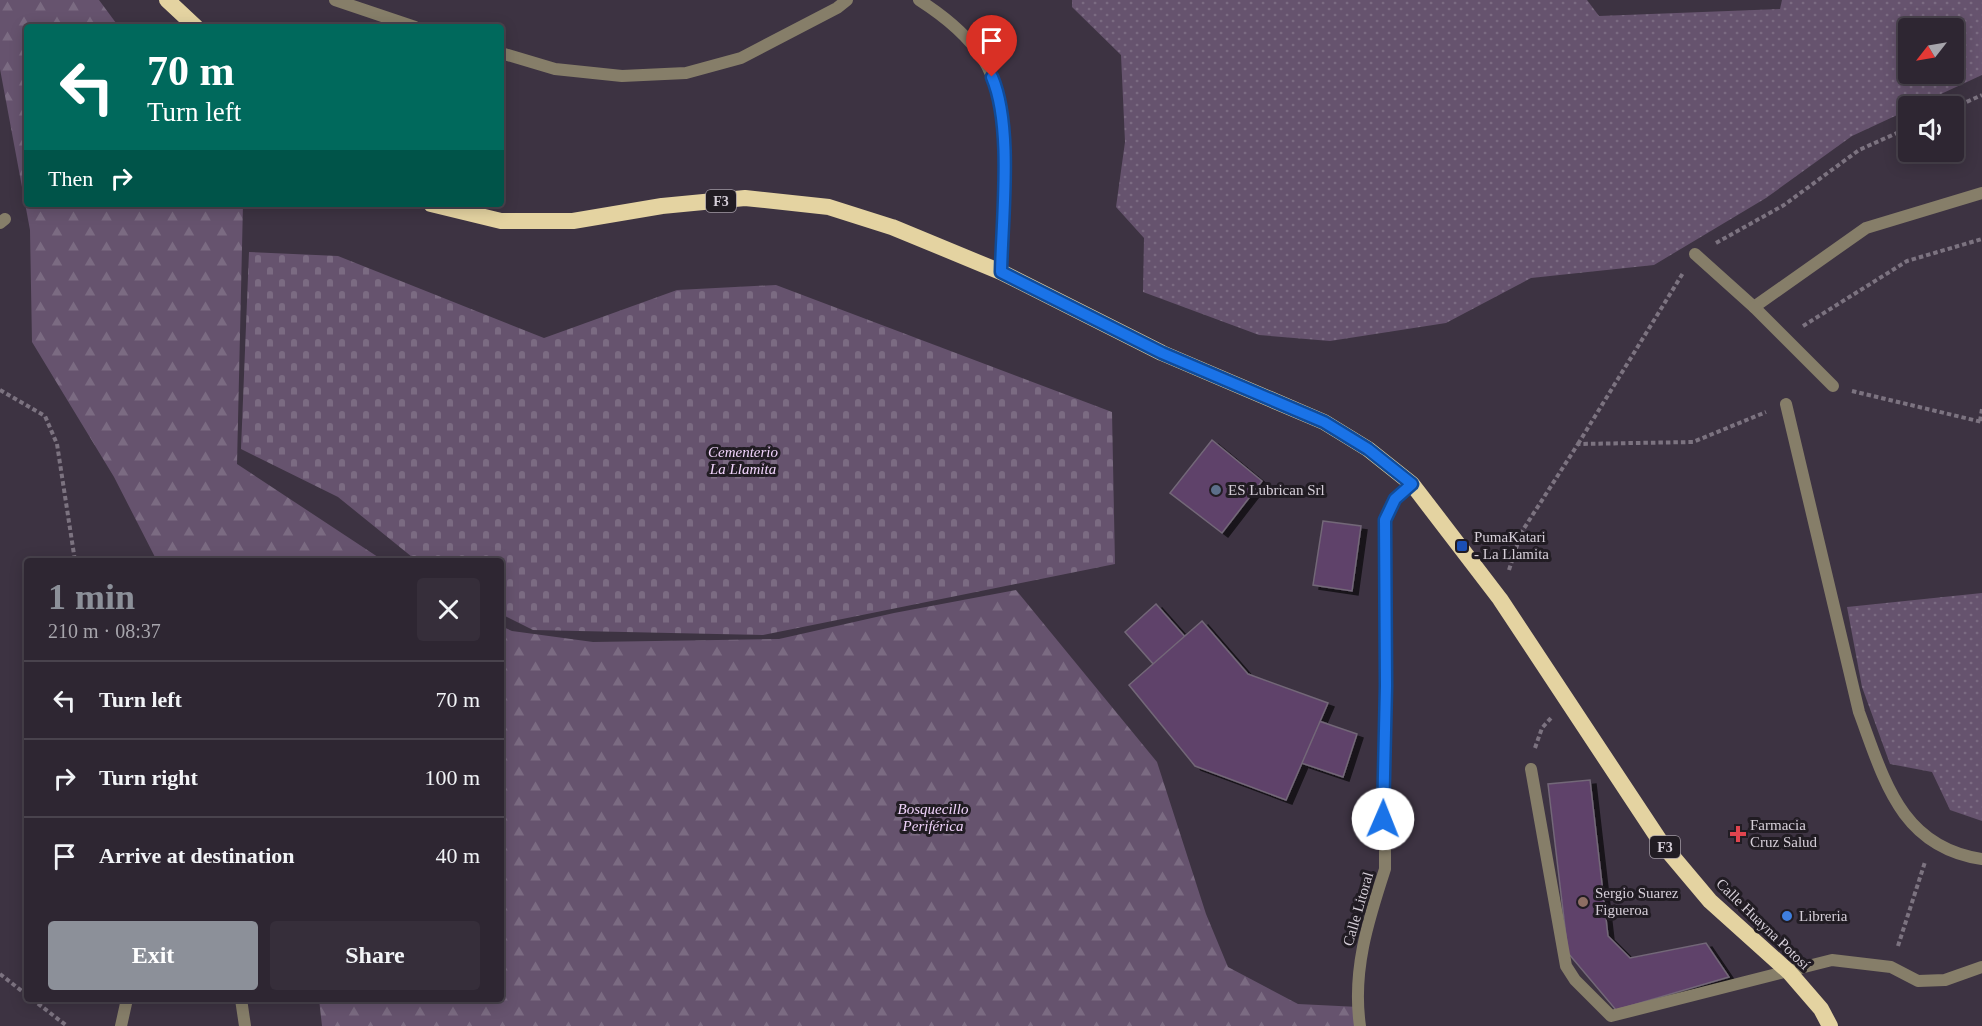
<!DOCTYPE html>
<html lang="en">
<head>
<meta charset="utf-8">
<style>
	body { margin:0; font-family:"Times New Roman",serif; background:#362e3a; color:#f1f3f6; height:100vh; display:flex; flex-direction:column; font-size:22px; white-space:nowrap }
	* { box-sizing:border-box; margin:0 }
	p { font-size:20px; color:#a7a5ac }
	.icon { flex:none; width:33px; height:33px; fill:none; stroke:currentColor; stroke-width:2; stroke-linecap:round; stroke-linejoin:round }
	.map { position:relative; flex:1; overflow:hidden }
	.side { position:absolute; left:24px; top:558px; width:480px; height:444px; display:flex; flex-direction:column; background:#2e2632; border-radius:6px; box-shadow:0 3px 15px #0003,0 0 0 2px #49434d }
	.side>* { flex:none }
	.top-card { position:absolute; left:24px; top:24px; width:480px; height:183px; border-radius:6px; box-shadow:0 3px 15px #0003,0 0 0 2px #49434d; background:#00695c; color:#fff; overflow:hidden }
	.needle { width:39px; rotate:239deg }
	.controls { position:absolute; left:1898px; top:18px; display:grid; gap:12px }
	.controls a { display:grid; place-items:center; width:66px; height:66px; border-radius:6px; background:#2e2632; box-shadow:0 3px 15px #0003,0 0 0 2px #49434d; font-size:30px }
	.pin { position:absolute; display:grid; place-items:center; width:51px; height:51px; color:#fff; margin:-62px -26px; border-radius:50% 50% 50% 0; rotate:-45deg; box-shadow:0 0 6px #0007 }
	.pin .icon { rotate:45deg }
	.me { position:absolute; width:66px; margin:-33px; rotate:1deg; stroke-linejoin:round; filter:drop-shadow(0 0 4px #0008) }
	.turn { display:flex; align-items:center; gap:21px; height:126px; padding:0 24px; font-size:27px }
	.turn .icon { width:78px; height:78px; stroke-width:2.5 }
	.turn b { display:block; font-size:42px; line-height:51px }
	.then { display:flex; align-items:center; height:57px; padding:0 24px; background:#0003; gap:12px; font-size:22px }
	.round { display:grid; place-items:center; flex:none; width:63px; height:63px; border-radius:6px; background:#362e3a }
	.overview { display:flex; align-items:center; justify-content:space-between; height:102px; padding:0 24px }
	h1 { font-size:36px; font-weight:700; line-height:45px; color:#8c9099 }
	.cta { display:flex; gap:12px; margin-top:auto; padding:12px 24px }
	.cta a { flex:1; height:69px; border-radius:6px; background:#8c9099; color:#fff; font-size:24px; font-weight:700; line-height:69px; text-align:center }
	.cta a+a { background:#362e3a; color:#f1f3f6 }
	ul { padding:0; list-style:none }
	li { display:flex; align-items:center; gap:18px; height:78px; padding:0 24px; border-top:2px solid #49434d }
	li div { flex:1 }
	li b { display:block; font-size:22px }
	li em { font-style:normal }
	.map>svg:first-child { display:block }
	.grass { fill:url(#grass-dots); fill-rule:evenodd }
	.forest { fill:url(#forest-firs) }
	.cemetery { fill:url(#cemetery-stones) }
	.building { fill:#5f426a; stroke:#736778; stroke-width:1.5; filter:url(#shadow) }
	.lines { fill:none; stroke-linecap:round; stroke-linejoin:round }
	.path { stroke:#7c7380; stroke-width:4; stroke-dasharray:4.5 3; stroke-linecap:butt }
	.service { stroke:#867e69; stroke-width:12 }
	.minor { stroke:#867e69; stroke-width:12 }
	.trunk { stroke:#e4d3a1; stroke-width:16 }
	.route-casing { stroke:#114b97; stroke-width:15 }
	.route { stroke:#1a73e8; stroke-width:10 }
	.service-dot { fill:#5c6f8a; stroke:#211c23; stroke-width:2 }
	.transit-dot { fill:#1a4fb4; stroke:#211c23; stroke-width:2 }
	.health-dot { fill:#e0444e; stroke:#211c23; stroke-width:2 }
	.education-dot { fill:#8d6e63; stroke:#211c23; stroke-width:2 }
	.shop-dot { fill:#3f7fe0; stroke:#211c23; stroke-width:2 }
	.labels { text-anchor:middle; stroke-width:6; stroke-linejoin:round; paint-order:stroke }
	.shield { fill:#211c23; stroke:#a099a2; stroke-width:1.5 }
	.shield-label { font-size:14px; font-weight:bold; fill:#d6cfd9 }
	.park-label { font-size:15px; font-style:italic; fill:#f1d4fc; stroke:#211c23 }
	.poi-label { font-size:15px; fill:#d6cfd9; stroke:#211c23; text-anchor:start }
	.street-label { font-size:15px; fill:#d6cfd9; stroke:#211c23 }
</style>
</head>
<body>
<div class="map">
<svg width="1982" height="1026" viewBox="0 0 1982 1026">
	<defs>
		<pattern id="grass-dots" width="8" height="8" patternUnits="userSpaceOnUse" patternTransform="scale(1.5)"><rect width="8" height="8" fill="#66536e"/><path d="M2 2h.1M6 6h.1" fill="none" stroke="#7b6b82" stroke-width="1.8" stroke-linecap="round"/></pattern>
		<pattern id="forest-firs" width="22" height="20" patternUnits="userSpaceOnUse" patternTransform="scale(1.5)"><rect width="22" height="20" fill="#66536e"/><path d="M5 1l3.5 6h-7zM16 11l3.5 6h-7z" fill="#7b6b82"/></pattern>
		<pattern id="cemetery-stones" width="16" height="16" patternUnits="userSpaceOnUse" patternTransform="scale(1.5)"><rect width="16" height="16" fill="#66536e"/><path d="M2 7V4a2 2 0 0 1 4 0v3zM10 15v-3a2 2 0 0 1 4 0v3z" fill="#7b6b82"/></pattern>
		<filter id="shadow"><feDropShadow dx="6" dy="4" stdDeviation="0" flood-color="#0009"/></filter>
	</defs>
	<rect width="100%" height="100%" fill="#3d3342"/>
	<g class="grass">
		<path d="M 1072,0 L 1587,0 L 1599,16 L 1780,9 L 1782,0 L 1982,0 L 1982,75 L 1915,106 L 1908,106 L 1908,110 L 1852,136 L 1766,198 L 1654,265 L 1531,278 L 1446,323 L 1330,341 L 1259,335 L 1143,292 L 1144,238 L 1116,207 L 1125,142 L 1121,55 L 1072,7 ZM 1908,28 L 1953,28 L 1953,74 L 1908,74 Z"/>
		<polygon points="1982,593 1982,821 1950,810 1932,772 1890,764 1862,687 1847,607"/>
	</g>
	<g class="forest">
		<polygon points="0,0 99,0 119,27 27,27 27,204 243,204 237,464 384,561 157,561 114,477 32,342 30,230 0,69"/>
		<polygon points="1016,590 1157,762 1206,914 1228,967 1298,1004 1359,1007 1362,1026 322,1026 319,999 501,999 501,626 512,631 593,642 779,639 894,613"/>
	</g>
	<polygon class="cemetery" points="249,252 338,256 544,338 677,290 776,285 1112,412 1115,564 763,635 533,630 501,614 501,561 417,561 338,497 241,449"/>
	<g class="building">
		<polygon points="1212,440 1262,481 1222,533 1170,493"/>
		<polygon points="1323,521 1361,526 1352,591 1313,585"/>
		<polygon points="1156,604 1234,692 1357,734 1343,777 1215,734 1125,632"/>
		<polygon points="1202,621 1248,674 1328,703 1286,800 1195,766 1129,685"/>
		<polygon points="1590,780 1608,936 1630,958 1706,943 1729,977 1616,1010 1568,953 1548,784"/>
	</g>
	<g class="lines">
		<g class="path">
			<polyline points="1953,108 1982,95"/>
			<polyline points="1716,243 1784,205 1859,150 1908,128"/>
			<polyline points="1803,326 1907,261 1982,239"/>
			<polyline points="0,390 45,416 57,444 75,561"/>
			<polyline points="1852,391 1982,422"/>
			<polyline points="1980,421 1982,409"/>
			<polyline points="1578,444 1683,273"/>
			<polyline points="1509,570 1521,533 1578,444 1693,442 1766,412"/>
			<polyline points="1535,748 1542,728 1551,718"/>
			<polyline points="1898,946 1925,862"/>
			<polyline points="0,974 27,995"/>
			<polyline points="32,999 67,1026"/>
		</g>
		<g class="service">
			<polyline points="1695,254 1754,307 1833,386"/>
			<polyline points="1754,307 1866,228 1982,193"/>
		</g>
		<g class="minor">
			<polyline points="335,0 415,27"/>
			<path d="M 919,0 C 944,16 967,34 983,59 C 1015,107 1002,214 1001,272"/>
			<polyline points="501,53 555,69 622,76 686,73 741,58 837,8 847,0"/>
			<polyline points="0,223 5,219"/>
			<path d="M 1786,404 L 1859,712 C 1884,779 1900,847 1982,859"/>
			<polyline points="1531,769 1566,966 1575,980 1611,1016 1832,960 1891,967 1918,981 1945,980 1982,967"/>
			<polyline points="241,999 245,1026"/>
			<polyline points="121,1026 127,999"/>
			<path d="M 1360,1026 C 1352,971 1368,921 1385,869 L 1385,520 L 1395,499 L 1412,484"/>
		</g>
		<g class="trunk">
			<polyline points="167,0 196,27"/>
			<polyline points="431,204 501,221 573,221 662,206 745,198 829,207 892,227 1001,272 1162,353 1324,422 1368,449 1412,484 1500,599 1662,844 1710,901 1789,972 1821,1009 1830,1026"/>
		</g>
	</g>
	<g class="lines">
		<defs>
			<path id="route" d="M 992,77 C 1013,126 1002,218 1001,272 L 1162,353 L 1324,422 L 1368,449 L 1412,484 L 1395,499 L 1385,520 L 1386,686 L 1383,819"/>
		</defs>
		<use href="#route" class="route-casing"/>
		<use href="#route" class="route"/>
	</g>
	<circle class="service-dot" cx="1216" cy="490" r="6"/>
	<rect class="transit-dot" x="1456" y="540" width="12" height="12" rx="3"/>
	<path class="health-dot" d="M1735 825h6v6h6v6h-6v6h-6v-6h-6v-6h6z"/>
	<circle class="education-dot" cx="1583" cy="902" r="6"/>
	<circle class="shop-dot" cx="1787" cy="916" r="6"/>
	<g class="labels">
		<g class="shield">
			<rect x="706" y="190" width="30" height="22" rx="4.5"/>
			<rect x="1650" y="836" width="30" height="22" rx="4.5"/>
		</g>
		<g class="shield-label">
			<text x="721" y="206">F3</text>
			<text x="1665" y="852">F3</text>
		</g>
		<g class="park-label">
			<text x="743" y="457">Cementerio<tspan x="743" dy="17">La Llamita</tspan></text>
			<text x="933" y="814">Bosquecillo<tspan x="933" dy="17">Periférica</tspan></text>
		</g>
		<g class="poi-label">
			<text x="1228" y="495">ES Lubrican Srl</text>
			<text x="1474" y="542">PumaKatari<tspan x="1474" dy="17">- La Llamita</tspan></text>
			<text x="1750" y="830">Farmacia<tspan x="1750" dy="17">Cruz Salud</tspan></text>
			<text x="1595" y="898">Sergio Suarez<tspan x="1595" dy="17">Figueroa</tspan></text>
			<text x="1799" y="921">Libreria</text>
		</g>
		<g class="street-label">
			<text transform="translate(1358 909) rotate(-74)" y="5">Calle Litoral</text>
			<text transform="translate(1763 924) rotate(44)" y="5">Calle Huayna Potosí</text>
		</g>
	</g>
</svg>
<div class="controls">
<a><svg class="needle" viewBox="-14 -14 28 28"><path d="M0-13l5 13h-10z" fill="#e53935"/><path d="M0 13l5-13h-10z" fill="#a7a5ac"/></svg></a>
<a><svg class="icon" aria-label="sound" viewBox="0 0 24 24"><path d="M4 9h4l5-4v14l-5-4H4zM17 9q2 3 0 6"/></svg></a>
</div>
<div class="pin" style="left:992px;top:77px;background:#d93025"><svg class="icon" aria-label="arrive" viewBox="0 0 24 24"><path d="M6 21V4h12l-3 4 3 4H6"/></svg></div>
<svg class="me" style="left:1383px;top:819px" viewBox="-20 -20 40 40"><circle r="19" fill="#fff"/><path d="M0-13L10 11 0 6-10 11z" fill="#1a73e8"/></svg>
<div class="top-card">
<div class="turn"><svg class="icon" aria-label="left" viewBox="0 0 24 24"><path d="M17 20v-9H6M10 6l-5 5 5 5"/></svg><div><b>70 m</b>Turn left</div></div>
<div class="then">Then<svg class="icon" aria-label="right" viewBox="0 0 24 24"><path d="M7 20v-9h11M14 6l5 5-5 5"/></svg></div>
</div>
<section class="side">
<div class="overview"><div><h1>1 min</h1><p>210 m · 08:37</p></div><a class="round"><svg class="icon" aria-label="close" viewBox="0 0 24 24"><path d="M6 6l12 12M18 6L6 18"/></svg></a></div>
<ul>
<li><svg class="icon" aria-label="left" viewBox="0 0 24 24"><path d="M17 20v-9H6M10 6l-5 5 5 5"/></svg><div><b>Turn left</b></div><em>70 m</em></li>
<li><svg class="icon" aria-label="right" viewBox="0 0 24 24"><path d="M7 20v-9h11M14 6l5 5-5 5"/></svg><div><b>Turn right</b></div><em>100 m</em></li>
<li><svg class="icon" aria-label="arrive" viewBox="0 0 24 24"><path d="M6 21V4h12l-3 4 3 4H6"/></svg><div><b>Arrive at destination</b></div><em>40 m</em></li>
</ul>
<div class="cta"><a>Exit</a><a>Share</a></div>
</section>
</div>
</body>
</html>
